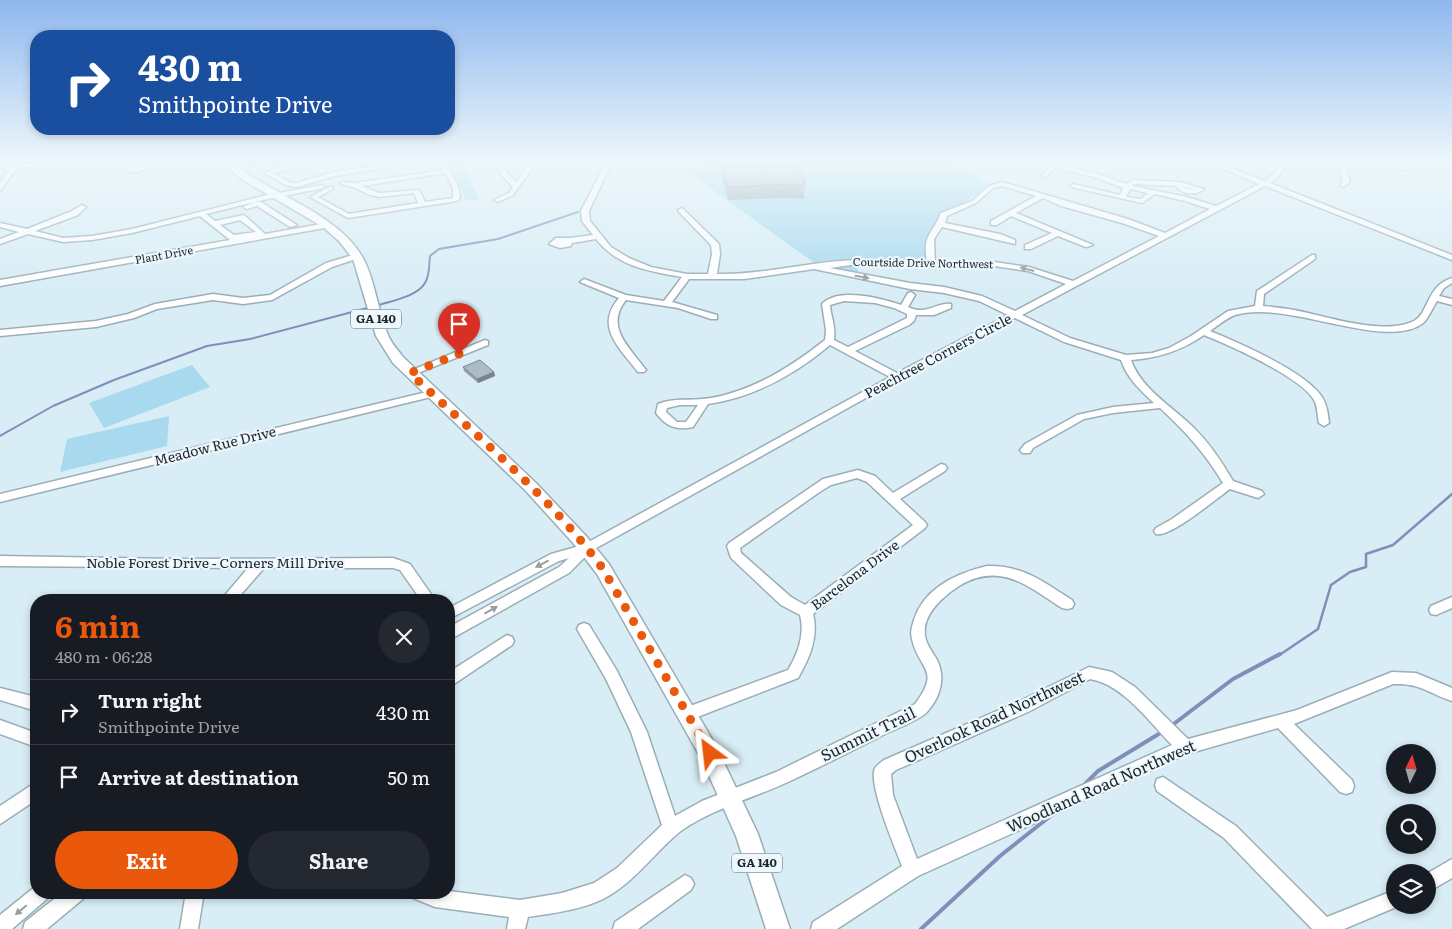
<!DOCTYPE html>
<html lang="en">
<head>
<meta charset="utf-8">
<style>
	body { margin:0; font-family:Literata,serif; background:#242831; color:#f1f3f6; height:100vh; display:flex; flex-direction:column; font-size:19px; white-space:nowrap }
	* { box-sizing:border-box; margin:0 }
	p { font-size:16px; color:#9ea1a6 }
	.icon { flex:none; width:28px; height:28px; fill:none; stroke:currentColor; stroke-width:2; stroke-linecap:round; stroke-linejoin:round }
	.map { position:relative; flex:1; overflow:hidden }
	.sheet { position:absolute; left:30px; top:594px; width:425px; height:305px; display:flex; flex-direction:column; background:#171b24; border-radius:20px; box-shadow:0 2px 8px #0003 }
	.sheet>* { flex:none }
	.banner { position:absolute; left:30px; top:30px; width:425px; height:105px; border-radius:20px; box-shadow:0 2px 8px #0003; background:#1a4fa0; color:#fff; overflow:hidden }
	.needle { width:32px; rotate:5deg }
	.tools { position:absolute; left:1386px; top:744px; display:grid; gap:10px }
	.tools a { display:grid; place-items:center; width:50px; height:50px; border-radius:50%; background:#171b24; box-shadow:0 2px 8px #0003; font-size:25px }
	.pin { position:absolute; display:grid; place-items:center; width:42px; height:42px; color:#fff; margin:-51px -21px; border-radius:50% 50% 50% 0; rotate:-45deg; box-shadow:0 0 5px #0007 }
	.pin .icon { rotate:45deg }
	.me { position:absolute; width:55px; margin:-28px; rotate:330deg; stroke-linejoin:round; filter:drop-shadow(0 0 4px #0008) }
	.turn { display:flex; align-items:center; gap:18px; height:105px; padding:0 25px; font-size:22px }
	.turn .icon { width:65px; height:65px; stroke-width:2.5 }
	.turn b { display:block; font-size:35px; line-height:42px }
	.round { display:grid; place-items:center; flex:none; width:52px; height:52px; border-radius:26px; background:#242831 }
	.headline { display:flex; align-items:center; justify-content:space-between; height:85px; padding:0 25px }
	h1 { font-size:30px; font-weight:700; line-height:38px; color:#ea580c }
	.primary-button { display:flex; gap:10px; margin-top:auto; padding:10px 25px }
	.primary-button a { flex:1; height:58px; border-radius:30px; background:#ea580c; color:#fff; font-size:20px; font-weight:700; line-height:58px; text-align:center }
	.primary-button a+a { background:#242831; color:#f1f3f6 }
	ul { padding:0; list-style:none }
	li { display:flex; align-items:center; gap:15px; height:65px; padding:0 25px; border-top:1px solid #363941 }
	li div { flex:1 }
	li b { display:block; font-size:19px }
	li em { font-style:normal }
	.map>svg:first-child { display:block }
	.green { fill:#a8d9ee }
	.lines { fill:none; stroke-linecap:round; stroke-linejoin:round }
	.stream-far2 { stroke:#808eb9; stroke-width:2 }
	.stream-far1 { stroke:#808eb9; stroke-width:2.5 }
	.stream { stroke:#808eb9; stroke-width:4 }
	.minor-casing { stroke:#9baeb6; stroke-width:3 }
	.major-casing { stroke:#9baeb6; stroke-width:3 }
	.minor { fill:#fff; fill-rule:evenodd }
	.major { fill:#fff; fill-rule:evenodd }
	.wall { fill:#95a1ad }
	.shaded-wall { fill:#79838d }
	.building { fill:#adbbc9; stroke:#79838d }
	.oneway { fill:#999d9e }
	.route { stroke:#ea580c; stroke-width:9; stroke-dasharray:0 16.2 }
	.labels { text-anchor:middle; stroke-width:4.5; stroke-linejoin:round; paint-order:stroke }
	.far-street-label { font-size:11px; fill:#1d2528; stroke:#ecf8fe }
	.shield { fill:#ecf8fe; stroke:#5b6468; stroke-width:1 }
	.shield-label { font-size:12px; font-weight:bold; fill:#1d2528 }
	.street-label { font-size:14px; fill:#1d2528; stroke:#ecf8fe }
	.near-street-label { font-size:16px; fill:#1d2528; stroke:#ecf8fe }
</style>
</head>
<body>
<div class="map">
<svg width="1452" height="929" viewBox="0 0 1452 929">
	<rect width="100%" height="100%" fill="#d8edf6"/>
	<g class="green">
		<polygon points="237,162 251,162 254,164 304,162 249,170"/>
		<polygon points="447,162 462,162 479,199 466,201 458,180"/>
		<polygon points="712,162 953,162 990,185 947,215 933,234 935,260 856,264 859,274 820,267 681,167"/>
		<polygon points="192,365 210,387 104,428 89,403"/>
		<polygon points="169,416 167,446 60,472 67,439"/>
	</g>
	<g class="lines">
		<g class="stream-far2">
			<path d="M 376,306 C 390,301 417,297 425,283 C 430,275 429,264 430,256 L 439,249 L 498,239 L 578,212"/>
			<polyline points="0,436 53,406 114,380 207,346 250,339 371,307"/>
		</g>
		<polyline class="stream-far1" points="1278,656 1318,629 1331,585 1350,572 1366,567 1366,554 1393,545 1452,494"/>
		<g class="stream">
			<polyline points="1171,726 1233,679 1280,654"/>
			<polyline points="1083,786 1098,771 1162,732"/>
			<polyline points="921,929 1000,856 1053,814"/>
		</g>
		<defs>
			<g id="minor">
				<polygon points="0,162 6,162 4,165 8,166 44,162 60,162 16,169 2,189 0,190 0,183 9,170 0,168"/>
				<path d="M 168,162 L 181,162 L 147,169 L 136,173 L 123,170 C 130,162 137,165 146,165 C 153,165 161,163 168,162 Z"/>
				<polygon points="312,162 326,162 273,173 289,182 296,183 334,172 404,162 399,166 335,176 296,187 285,185 265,173 282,166"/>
				<path d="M 439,162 L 445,162 L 459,188 L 460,198 L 457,201 L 348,218 L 310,197 L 329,187 L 333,187 L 333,189 L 318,197 L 349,214 L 418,203 L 414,193 L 379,197 L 370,195 L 353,187 L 340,184 L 343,182 L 355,183 L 443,170 ZM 445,173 L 453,188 L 453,198 L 425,202 L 419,190 L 379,193 L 362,186 Z"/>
				<polygon points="495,162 501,162 507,173 516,182 531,162 537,162 513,195 498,202 494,200 496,199 509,193 513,187 502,175"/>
				<path d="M 606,162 L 612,162 L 589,211 L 590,221 L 611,247 L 629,258 L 651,267 L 687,274 L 708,274 L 712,254 L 711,245 L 679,212 L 678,210 L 682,208 L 719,244 L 720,254 L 717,274 C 764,275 811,261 858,260 C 881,259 905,261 927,262 C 922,234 932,236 941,213 L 972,201 L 989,186 L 1002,182 L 1128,219 L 1165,233 L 1210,209 L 1185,201 L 1155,194 L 1142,203 L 1071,187 L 1070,186 L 1073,184 L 1120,195 L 1123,188 L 1094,177 L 1055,168 L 1046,177 L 1042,177 L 1042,175 L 1050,166 L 1043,162 L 1050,162 L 1098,174 L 1126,184 L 1132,180 L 1180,182 L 1204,189 C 1196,196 1182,195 1176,186 L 1134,184 L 1132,186 L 1187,197 L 1216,206 L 1259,184 L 1207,162 L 1215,162 L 1264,181 L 1274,174 L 1282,162 L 1288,162 L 1279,176 L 1270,183 L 1452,255 L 1452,260 L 1265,186 L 1022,315 L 1070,338 L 1126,355 L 1152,353 L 1169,348 L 1191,336 L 1228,311 L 1255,306 L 1257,291 L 1312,255 L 1315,255 L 1315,259 L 1264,294 L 1263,306 C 1274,307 1284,308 1294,310 C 1327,316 1382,336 1414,321 C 1429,313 1426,286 1452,278 L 1452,283 L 1444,288 L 1439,296 L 1452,299 L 1452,305 L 1437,301 C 1433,307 1428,319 1423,323 C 1386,352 1286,299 1235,315 C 1227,318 1217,326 1210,331 C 1239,343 1305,371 1322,397 C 1327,405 1328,414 1329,423 L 1324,426 L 1319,423 C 1317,416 1318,407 1314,400 C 1301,377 1229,345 1204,335 C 1181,351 1158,358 1131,360 C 1141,389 1173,407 1194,428 C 1210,444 1222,462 1233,481 L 1262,491 L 1264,494 L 1258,498 L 1230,489 C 1217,498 1170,538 1156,534 L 1154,531 L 1156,528 L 1172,519 L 1223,483 C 1205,453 1186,432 1160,408 L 1113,413 L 1084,419 L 1033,448 L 1030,453 L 1022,453 L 1020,450 L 1025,444 L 1077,415 L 1113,407 L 1154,403 C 1140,390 1127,378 1121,360 L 1064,342 L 1015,318 L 900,379 L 591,551 L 569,573 L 449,640 L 449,627 L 559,567 L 569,558 L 559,561 L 449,619 L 449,608 L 551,554 L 583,545 L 890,377 L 830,345 C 794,375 755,397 708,404 L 693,427 C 676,431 666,426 656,413 L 658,404 L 664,402 C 680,398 695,401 711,398 C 754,390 791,367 825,340 L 826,330 L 822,304 C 838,287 881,298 901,305 L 908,293 L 911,292 L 915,295 L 908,307 C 926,316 937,302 951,304 L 951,308 L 934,315 L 916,315 L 914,321 L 909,325 L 855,351 L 897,373 L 1008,315 L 979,301 L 944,293 L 910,289 L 814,269 L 744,279 L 689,279 L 672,302 L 717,315 L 717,319 L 711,319 L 678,308 L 626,300 C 604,327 630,348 646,370 L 644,372 L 638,372 C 620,348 594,327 619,298 L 580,282 L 584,279 L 626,295 L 664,301 L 682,277 C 649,271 618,267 596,239 L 572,243 L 571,246 L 560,248 L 549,244 L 556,238 L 570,238 L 593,235 L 582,221 L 581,211 ZM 1002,186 L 1036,196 L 991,221 L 991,225 L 997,225 L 1011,216 L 1052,233 L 1025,245 L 1025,249 L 1031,249 L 1058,236 L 1086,247 L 1093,245 L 1016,213 L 1043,198 L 1061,206 L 1122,223 L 1159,236 L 1073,281 L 1029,267 L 994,262 L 935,263 L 934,239 L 942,227 L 1015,244 L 1015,240 L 1000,234 L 945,223 L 947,216 L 976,203 L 993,188 ZM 1183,187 L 1195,189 L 1188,189 ZM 1130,189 L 1148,193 L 1141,199 L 1126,197 ZM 858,264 L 932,267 L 994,266 L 1028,271 L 1066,284 L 1015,311 L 982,296 L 944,287 L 910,283 L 830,268 ZM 844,301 L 875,303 L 894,308 L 907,314 L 907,318 L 848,347 L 834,340 C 836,327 831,317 830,305 ZM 680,405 L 698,405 L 686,422 L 677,422 L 666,412 L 667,408 Z"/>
				<polygon points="1339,162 1345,162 1350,182 1343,187 1340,185 1343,181"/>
				<polygon points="1363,162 1376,162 1404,166 1406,165 1405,162 1411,162 1413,166 1404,170"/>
				<path d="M 322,185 L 325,187 L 324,188 L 263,200 L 206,214 L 215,221 L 244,215 L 265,234 L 327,223 L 331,225 L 330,227 L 0,286 L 0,280 L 230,240 L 200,216 L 132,233 L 92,240 L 63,242 L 28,234 L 0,244 L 0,239 L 19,232 L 0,227 L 0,223 L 27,229 L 72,211 L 82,205 L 86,207 L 78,215 L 35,231 L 63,238 L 92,236 L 132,229 L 263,196 ZM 240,220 L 256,232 L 234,235 L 220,225 Z"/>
				<polygon points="255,202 261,202 297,225 290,227 257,206 247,209 243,207"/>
				<polygon points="356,254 360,256 359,258 332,267 272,300 243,304 213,300 157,309 134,318 96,327 0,336 0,330 96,321 128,314 155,304 213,294 243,298 270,295 326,263"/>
				<polygon points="485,340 488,341 488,345 413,375 407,375 405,373"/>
				<polygon points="431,391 435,392 436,394 435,396 0,502 0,494"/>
				<path d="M 941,464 L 945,465 L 947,468 L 945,471 L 900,499 L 925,522 L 927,525 L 925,528 L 813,614 C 819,637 809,659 798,678 L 687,721 L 682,719 L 679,714 L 682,709 L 788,670 C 798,654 805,634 800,615 L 781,605 L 731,558 L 727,546 L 729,543 L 823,479 L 858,470 L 875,476 L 893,493 ZM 857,478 L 867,482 L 913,525 L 805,605 L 791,597 L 741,553 L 740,548 L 821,491 L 831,485 Z"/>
				<polygon points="0,556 174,559 393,558 410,564 435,600 421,600 400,570 393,568 264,568 236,600 221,600 248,568 0,566"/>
				<path d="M 987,566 C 1023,565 1043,582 1072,600 L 1074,604 L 1072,608 L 1067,609 L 1062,608 C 1028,586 1000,561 959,586 C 942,597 919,617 926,640 C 928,647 934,654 937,660 C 946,678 940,698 927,712 C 918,721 895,729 883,735 C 852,751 820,767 788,782 C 764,793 739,801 715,812 C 702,818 686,826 676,835 C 652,856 633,883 605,898 C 582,910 553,913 528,917 L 525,929 L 507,929 L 509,917 L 435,907 L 413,898 L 410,892 L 449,892 L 449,891 L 520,900 L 562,893 L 594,883 L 617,868 L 662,825 L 631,732 L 606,679 L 577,629 L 579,625 L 584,623 L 589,625 L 617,671 L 647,732 L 675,816 L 702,801 L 776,772 L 915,704 C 942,669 918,669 912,639 C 910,632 912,626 914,620 C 924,588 957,573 987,566 Z"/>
				<polygon points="1452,597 1452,608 1436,615 1431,614 1429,610 1431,606"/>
				<polygon points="507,635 512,637 514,641 512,645 454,684 449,686 449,672"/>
				<path d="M 1089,667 L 1112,672 L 1135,687 L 1188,739 L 1297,710 L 1392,672 L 1416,673 L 1452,688 L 1452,701 C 1428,693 1421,683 1393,684 L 1294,724 L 1352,780 L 1354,786 L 1352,792 L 1346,794 L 1340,792 L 1278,728 L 1187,754 L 918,876 L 837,929 L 811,929 L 813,922 L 902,866 C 894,845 871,791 874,771 C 875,766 880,763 884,760 L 1020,701 ZM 1090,679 C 1124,685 1149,722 1172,745 L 917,859 L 893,795 L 891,774 L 896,770 L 1030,711 Z"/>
				<polygon points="0,688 36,697 36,711 0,700"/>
				<polygon points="0,720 36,733 36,747 0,734"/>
				<polygon points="1163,777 1236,826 1327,917 1395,890 1395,905 1401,905 1344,929 1312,929 1224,838 1157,791 1155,785 1157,779"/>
				<polygon points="36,782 36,800 0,824 0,806"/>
				<polygon points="1452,859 1452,878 1428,892 1428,873"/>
				<polygon points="685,875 691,878 694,884 691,890 638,929 613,929 615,922"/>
				<polygon points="36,886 36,892 51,892 48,898 12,929 0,929 0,915"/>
				<polygon points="63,892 87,892 84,898 47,929 23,929 25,922"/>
				<polygon points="186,892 204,892 198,929 180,929"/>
			</g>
			<path id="major" d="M 222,162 L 231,162 C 270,194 338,213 363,258 C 375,280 378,312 388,335 C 391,343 398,350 403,357 L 536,483 L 586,536 L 609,564 L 716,746 L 758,834 L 790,929 L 766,929 L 736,836 L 702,760 L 597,574 L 574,544 L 525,490 L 393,363 L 376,336 L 353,259 L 339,241 L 323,227 L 241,179 Z"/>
		</defs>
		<use href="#minor" class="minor-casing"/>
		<use href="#major" class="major-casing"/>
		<use href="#minor" class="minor"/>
		<use href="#major" class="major"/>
	</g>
	<g class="wall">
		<polygon points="753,162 796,162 805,181 804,199 788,198 728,200 722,178 722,165 753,164"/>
		<polygon points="463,367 494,372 495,376 478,383 464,371"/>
	</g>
	<polygon class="shaded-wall" points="494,372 495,376 478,383 477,379"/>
	<g class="building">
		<polygon points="754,162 796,162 805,181 802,181 805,186 789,184 728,187 722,165 754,164"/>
		<polygon points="480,360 494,372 477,379 463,367"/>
	</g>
	<defs><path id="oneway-solid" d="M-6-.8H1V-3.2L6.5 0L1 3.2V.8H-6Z" transform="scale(1.25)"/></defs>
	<g class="oneway">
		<use href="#oneway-solid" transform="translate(1027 269) rotate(-165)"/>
		<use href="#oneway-solid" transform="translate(862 277) rotate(11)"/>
		<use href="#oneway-solid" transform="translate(542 564) rotate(152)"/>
		<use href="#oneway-solid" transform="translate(491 610) rotate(-29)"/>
		<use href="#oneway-solid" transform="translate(21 910) rotate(140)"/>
	</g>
	<linearGradient id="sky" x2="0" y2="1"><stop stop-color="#8fb7ee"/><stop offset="0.55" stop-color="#edf7fb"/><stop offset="1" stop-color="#edf7fb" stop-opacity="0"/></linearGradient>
	<rect width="1452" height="292" fill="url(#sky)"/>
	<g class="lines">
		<path class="route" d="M 459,354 L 410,373 C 476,436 549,495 603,569 L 710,753"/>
	</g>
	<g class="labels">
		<g class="far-street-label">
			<text transform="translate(164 255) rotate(-10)" y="4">Plant Drive</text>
			<text transform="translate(923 263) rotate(1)" y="4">Courtside Drive Northwest</text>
		</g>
		<g class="shield">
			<rect x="351" y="309.5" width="50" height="19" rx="4"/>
			<rect x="732" y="853.5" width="50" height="19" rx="4"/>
		</g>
		<g class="shield-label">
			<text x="376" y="323">GA 140</text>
			<text x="757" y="867">GA 140</text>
		</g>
		<g class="street-label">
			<text transform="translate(938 356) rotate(-28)" y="5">Peachtree Corners Circle</text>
			<text transform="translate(215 446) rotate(-14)" y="5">Meadow Rue Drive</text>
			<text x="215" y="568">Noble Forest Drive - Corners Mill Drive</text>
			<text transform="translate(855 575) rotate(-37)" y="5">Barcelona Drive</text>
		</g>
		<g class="near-street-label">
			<text transform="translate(994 717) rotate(-25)" y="6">Overlook Road Northwest</text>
			<text transform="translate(868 734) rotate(-26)" y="6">Summit Trail</text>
			<text transform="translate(1101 786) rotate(-24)" y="6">Woodland Road Northwest</text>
		</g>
	</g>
</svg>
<div class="tools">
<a><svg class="needle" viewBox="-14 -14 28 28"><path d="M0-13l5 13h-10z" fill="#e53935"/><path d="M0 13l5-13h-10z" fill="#9ea1a6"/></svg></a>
<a><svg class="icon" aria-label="search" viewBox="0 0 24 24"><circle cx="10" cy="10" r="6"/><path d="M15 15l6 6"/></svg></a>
<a><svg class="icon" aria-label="layers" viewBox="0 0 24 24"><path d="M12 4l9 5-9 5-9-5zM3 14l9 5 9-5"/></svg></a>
</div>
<div class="pin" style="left:459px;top:354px;background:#d93025"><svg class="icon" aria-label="arrive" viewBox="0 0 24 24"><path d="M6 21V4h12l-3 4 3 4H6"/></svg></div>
<svg class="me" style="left:710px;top:753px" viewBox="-20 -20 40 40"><path d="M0-17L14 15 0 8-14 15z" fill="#ea580c" stroke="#fff" stroke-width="4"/></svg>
<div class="banner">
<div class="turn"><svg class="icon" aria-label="right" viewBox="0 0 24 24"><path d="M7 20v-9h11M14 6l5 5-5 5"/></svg><div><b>430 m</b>Smithpointe Drive</div></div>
</div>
<section class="sheet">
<div class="headline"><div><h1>6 min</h1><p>480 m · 06:28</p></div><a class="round"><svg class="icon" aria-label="close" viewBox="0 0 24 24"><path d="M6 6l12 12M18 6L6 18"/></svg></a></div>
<ul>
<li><svg class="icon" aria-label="right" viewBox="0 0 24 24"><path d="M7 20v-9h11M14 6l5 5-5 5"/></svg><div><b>Turn right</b><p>Smithpointe Drive</p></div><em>430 m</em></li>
<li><svg class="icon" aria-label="arrive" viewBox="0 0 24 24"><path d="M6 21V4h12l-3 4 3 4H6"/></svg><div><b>Arrive at destination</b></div><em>50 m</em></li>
</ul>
<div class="primary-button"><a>Exit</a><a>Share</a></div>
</section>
</div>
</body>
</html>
